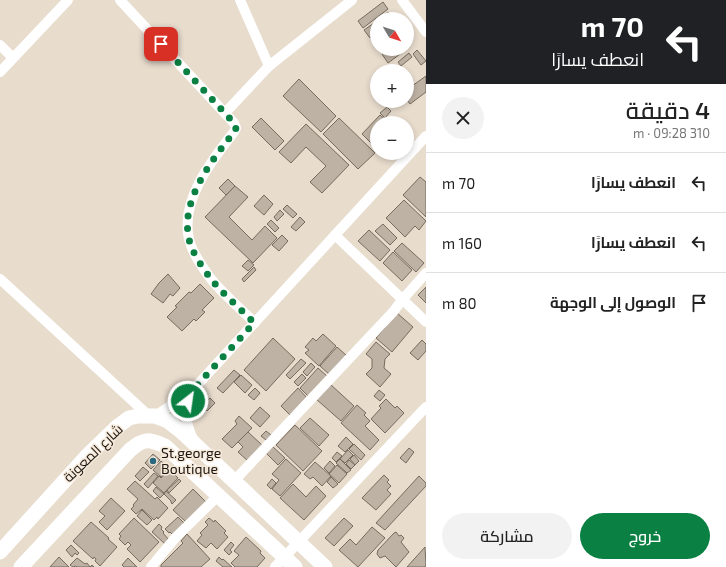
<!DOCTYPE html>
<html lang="ar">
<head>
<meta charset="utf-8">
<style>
	body { margin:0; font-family:"Exo 2",Cairo,sans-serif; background:#f2f2f2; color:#222; direction:rtl; height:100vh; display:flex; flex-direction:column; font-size:15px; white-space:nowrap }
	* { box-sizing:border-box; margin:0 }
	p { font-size:13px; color:#767676 }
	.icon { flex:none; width:22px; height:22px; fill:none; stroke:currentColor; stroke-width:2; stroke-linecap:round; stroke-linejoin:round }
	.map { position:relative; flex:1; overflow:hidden; direction:ltr }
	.sheet { display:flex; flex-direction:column; background:#fff; width:300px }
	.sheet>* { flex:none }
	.top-card { background:#202124; color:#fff; overflow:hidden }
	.needle { width:26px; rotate:129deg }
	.tools { position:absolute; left:370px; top:12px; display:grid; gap:8px }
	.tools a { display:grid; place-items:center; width:44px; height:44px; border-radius:50%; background:#fff; box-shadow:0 2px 6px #0003; font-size:20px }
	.pin { position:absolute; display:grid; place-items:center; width:34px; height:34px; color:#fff; margin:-17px; border-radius:8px; box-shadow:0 2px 6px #0006 }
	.me { position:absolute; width:44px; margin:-22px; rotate:30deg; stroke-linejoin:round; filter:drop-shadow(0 0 3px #0008) }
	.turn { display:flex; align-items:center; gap:14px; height:84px; padding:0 16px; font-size:18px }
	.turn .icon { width:52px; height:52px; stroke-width:2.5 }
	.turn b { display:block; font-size:28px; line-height:34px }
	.round { display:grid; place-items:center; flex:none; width:42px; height:42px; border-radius:21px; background:#f2f2f2 }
	.overview { display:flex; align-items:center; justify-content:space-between; height:68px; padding:0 16px }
	h1 { font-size:24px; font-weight:600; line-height:30px }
	.action { display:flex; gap:8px; margin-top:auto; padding:8px 16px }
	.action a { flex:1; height:46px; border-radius:24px; background:#0b8043; color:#fff; font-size:16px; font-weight:600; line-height:46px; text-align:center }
	.action a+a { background:#f2f2f2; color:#222 }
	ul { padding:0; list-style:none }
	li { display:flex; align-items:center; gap:12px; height:60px; padding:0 16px; border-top:1px solid #e0e0e0 }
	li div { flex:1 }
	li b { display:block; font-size:15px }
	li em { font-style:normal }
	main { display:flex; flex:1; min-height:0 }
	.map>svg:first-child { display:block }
	.building { fill:#beb2a4; stroke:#766b5e }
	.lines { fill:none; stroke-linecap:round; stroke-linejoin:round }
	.minor { stroke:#fff; stroke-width:10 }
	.highway { stroke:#fff; stroke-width:15 }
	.route { stroke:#0b8043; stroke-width:7; stroke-dasharray:0 12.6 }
	.poi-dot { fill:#29687e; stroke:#f6e9da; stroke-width:1.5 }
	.labels { text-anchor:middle; stroke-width:3; stroke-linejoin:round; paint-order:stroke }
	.street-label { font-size:14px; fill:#1a1610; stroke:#f6e9da }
	.poi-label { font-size:14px; fill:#1a1610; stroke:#f6e9da; text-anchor:start }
</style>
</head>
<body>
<main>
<section class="sheet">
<div class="top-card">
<div class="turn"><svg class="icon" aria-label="left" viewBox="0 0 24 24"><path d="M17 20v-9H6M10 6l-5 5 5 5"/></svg><div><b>70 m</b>انعطف يسارًا</div></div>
</div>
<div class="overview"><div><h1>4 دقيقة</h1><p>310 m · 09:28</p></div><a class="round"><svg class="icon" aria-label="close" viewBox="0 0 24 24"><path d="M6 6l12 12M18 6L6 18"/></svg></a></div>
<ul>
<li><svg class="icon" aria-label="left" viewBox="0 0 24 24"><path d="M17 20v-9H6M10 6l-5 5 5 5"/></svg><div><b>انعطف يسارًا</b></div><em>70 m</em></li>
<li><svg class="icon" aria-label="left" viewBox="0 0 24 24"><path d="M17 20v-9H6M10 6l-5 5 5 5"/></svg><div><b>انعطف يسارًا</b></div><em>160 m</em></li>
<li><svg class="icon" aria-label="arrive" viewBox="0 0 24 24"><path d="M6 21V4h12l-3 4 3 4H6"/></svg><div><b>الوصول إلى الوجهة</b></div><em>80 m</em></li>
</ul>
<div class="action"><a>خروج</a><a>مشاركة</a></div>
</section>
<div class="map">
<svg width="426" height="567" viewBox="0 0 426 567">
	<rect width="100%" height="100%" fill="#e8dccd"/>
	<g class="building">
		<polygon points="383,2 388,9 363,28 358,21"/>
		<polygon points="388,12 393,19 379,19"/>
		<polygon points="377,21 377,33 370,38 364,30"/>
		<polygon points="389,49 407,49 388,63 382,54"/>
		<polygon points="417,50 426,61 421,65 413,54"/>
		<polygon points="409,53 412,57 401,66 398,62"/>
		<polygon points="426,76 426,92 410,104 407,100 407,81 408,80 412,86"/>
		<polygon points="299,79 336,116 321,132 283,96"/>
		<polygon points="387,107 391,111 385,118 380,113"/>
		<polygon points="380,115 389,123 377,123 377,149 362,134"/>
		<polygon points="261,118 284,141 275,150 252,127"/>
		<polygon points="339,118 375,153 358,169 323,134"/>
		<polygon points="306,124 349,165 322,193 310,182 326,166 306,147 291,163 279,152"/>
		<polygon points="420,177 426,182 426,217 403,195"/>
		<polygon points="228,179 235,186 226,195 219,188"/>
		<polygon points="235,186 248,197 229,217 252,240 265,226 277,238 253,263 205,217"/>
		<polygon points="264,195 273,204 264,215 254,206"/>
		<polygon points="404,200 426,221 419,230 415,226 405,237 386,218"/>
		<polygon points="287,205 297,214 293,218 283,209"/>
		<polygon points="280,210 284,214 277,221 274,217"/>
		<polygon points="300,217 305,222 296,231 291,227"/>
		<polygon points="271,220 279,228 275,232 267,224"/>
		<polygon points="383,224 397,238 390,245 375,231"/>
		<polygon points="369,230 390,250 380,261 358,241"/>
		<polygon points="282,235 288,241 279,251 272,245"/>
		<polygon points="402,243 424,263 416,272 394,251"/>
		<polygon points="393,252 412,270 402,281 383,263"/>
		<polygon points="248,260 254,265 248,271 242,266"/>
		<polygon points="254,267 256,270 244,282 242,279"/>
		<polygon points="168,274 180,288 173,296 170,294 163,303 151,294 159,283"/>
		<polygon points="200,284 214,298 202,310 205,312 196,321 194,319 182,331 167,317 177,307 175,306 189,292 191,293"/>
		<polygon points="426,287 426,303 418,295"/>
		<polygon points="397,313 413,327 392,352 376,338"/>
		<polygon points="323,334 336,346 319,366 305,353 309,350 305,347 313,338 316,341"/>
		<polygon points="273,338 295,359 266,391 244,370"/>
		<polygon points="422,340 426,344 426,351 418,360 410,353"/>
		<polygon points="376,342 390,354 385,359 384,368 391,374 380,387 366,374 372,368 372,359 366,354"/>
		<polygon points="337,347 347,356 330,375 320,366"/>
		<polygon points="301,359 306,363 290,379 286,375"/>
		<polygon points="311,363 315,367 307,376 303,372"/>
		<polygon points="318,368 328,377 309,397 300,388"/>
		<polygon points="234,370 240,375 223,393 217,388"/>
		<polygon points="302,374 306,378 298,386 294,382"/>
		<polygon points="241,375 252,385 245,393 234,382"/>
		<polygon points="330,384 354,406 341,421 316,399"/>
		<polygon points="255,388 260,393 254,400 248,395"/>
		<polygon points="298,388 307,398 290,415 281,406"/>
		<polygon points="379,390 385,395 380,401 374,396"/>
		<polygon points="210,398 215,403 207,411 202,406"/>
		<polygon points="386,399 395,408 397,406 404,413 385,433 371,419 381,408 379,406"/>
		<polygon points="357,405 366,413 364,415 370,421 365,426 379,440 370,450 341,423"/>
		<polygon points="260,407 270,416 260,427 250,418"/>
		<polygon points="239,416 252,428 232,448 222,439 237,424 235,421"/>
		<polygon points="310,418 329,435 319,446 300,428"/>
		<polygon points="295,425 322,451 303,471 276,445"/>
		<polygon points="266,431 271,435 266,440 261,436"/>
		<polygon points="248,432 263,446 248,461 238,452 243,447 238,442"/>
		<polygon points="346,437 353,444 345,452 338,446"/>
		<polygon points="354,444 365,455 361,460 349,449"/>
		<polygon points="272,446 285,458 278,465 266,453"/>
		<polygon points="409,448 414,452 406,463 400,458"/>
		<polygon points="348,450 353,455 345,463 340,459"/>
		<polygon points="337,452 342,456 336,462 332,458"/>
		<polygon points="153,454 160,460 151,469 145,463"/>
		<polygon points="354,455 359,461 355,465 350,459"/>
		<polygon points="286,459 301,473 280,496 272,489 279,480 272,474"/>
		<polygon points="340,459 351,470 347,473 336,463"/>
		<polygon points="349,460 355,465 351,469 346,464"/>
		<polygon points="161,461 169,468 161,477 153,470"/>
		<polygon points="330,461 335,466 329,473 324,468"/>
		<polygon points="315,462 331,476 322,486 313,477 310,479 304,474"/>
		<polygon points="337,465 347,474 339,483 329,474"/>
		<polygon points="143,467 149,472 140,481 135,476"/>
		<polygon points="169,469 178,478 164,493 153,483 159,476 161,478"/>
		<polygon points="154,473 158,476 148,488 144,484"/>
		<polygon points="384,475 389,480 387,482 391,486 387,490 391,494 376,510 362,498"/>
		<polygon points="419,476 426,483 426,486 385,530 376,523"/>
		<polygon points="331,477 338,484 333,488 327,482"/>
		<polygon points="179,479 181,481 169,493 167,490"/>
		<polygon points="272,479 276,483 271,489 267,485"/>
		<polygon points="135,481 155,499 157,497 168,508 158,519 157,517 154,520 142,509 136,514 131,509 134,506 133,505 138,499 127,489"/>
		<polygon points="293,484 306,497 316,486 326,496 304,520 280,498"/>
		<polygon points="156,487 164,494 160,498 153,491"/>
		<polygon points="193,489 206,502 186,522 173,510"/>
		<polygon points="166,491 176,500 172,504 171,502 171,501 164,494"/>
		<polygon points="111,498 125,511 107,530 99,522 105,516 99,511"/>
		<polygon points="142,510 152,520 147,525 137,516"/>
		<polygon points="178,517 184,523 173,535 170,532 169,533 165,529"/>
		<polygon points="134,518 159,542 140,562 127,549 131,545 128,542 125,545 119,539 121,536 119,534"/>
		<polygon points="209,518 214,522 215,520 226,531 224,533 228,537 217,549 211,543 206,548 197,541 202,535 200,533 208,525 205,522"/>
		<polygon points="344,518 353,526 334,546 325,538"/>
		<polygon points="91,522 109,538 108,539 117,547 100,566 95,561 96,559 94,557 93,559 73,541"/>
		<polygon points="159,524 162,527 161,529 164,532 163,533 169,540 165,544 152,532"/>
		<polygon points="372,527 385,538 358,567 339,550 350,539 356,545"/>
		<polygon points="396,532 399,536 401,535 404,538 401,542 409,552 396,567 385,556 380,558 377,554 378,550 394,533"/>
		<polygon points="187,534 210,559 201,567 161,567 161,565 183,543 181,541"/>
		<polygon points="246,537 261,551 260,553 265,558 257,567 235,567 231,563 239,555 234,551"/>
		<polygon points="231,542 234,545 230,550 232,552 229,555 224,550"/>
		<polygon points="71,545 79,553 77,555 75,553 72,557 66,550"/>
		<polygon points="425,547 426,565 425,567 407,567"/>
		<polygon points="59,557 69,567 50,567"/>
		<polygon points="219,557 222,560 223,559 232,567 223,567 216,561"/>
		<polygon points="77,558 85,564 87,563 90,567 92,565 94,567 77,567 76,566 73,567 70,565"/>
		<polygon points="128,558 137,567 124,567 122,565"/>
	</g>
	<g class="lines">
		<g class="minor">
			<path d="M 120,0 L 234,123 L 236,128 L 234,132 C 212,160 180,200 189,239 C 192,253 203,268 211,279 C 224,295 240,308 255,323"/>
			<polyline points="240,0 269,66"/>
			<polyline points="402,0 426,32"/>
			<polyline points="0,45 13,58"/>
			<polyline points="0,72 68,0"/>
			<polyline points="225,113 269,66 352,0"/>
			<polyline points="335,235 426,322"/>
			<polyline points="0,279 148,415"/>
			<path d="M 190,393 C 185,414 184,419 193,439"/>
			<polyline points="155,416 190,393 426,136"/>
			<polyline points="234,481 393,312 402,300 426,273"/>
			<polyline points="151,567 176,537 218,496"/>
			<polyline points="275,567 426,407"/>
		</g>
		<g class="highway">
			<polyline points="0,552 86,457 118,426 129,418 138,416 155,416 168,421 182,432 325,567"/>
			<path d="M 21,567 L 130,450 C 144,438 149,439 165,446 L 295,567"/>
		</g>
	</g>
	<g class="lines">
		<path class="route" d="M 161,44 L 234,123 L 236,128 L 234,132 C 212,160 180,200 189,239 C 192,253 203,268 211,279 C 224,295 240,308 254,323 L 190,393 L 188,401"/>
	</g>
	<circle class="poi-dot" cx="153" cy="461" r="4"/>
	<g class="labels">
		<g class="street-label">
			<text transform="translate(93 453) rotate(-44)" y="5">شارع المعونة</text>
		</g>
		<g class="poi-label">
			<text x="161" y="458">St.george<tspan x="161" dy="16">Boutique</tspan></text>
		</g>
	</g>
</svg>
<div class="tools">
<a><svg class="needle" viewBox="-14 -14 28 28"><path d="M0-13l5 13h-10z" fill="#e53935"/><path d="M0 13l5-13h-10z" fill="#767676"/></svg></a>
<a>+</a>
<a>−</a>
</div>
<div class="pin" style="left:161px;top:44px;background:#d93025"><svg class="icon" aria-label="arrive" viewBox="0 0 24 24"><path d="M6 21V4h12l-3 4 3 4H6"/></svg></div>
<svg class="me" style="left:188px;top:401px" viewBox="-20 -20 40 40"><circle r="17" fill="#0b8043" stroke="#fff" stroke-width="3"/><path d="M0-11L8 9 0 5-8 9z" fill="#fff"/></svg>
</div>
</main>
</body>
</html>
